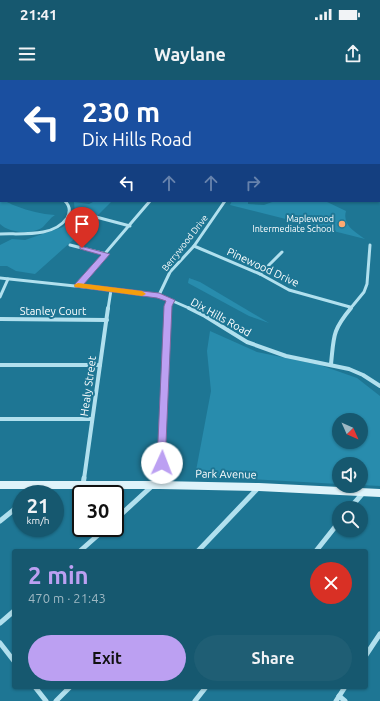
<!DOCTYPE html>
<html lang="en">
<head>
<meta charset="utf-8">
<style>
	body { margin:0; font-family:Ubuntu,sans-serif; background:#1f5e74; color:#f1f3f6; height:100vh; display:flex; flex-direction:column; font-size:15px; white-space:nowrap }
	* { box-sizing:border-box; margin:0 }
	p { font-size:13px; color:#9eb8c3 }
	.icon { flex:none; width:22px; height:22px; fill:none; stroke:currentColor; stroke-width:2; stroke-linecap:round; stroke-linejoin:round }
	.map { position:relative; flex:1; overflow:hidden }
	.details { position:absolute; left:12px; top:469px; width:356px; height:140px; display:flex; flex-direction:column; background:#16586f; border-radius:4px; box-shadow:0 1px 3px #0004 }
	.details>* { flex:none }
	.hud { position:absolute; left:0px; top:0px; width:380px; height:122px; box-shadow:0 1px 3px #0004; background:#1a4fa0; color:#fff; overflow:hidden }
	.needle { width:26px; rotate:135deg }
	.tools { position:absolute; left:332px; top:333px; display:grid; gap:8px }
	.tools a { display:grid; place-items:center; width:36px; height:36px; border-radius:50%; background:#16586f; box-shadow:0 1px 3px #0004; font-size:20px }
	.speed { position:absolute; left:12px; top:405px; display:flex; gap:8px; font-size:20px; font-weight:700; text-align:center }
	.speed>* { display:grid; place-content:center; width:52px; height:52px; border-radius:50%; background:#16586f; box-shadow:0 1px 3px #0004; line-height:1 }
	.speed small { font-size:10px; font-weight:400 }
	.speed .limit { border:2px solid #111; border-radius:6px; background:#fff; color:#111 }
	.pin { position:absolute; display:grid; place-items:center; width:34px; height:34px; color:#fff; margin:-41px -17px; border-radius:50% 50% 50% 0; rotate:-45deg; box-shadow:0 0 4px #0007 }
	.pin .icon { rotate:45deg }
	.me { position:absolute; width:44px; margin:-22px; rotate:2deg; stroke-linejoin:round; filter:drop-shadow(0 0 3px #0008) }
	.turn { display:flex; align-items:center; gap:14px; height:84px; padding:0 16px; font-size:18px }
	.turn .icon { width:52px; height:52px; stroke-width:2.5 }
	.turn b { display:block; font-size:28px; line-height:34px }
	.lanes { display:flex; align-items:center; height:38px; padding:0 16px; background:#0003; justify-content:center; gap:20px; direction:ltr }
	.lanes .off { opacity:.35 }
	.round { display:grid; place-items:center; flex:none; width:42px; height:42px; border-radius:21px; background:#1f5e74 }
	.summary { display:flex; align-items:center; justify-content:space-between; height:68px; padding:0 16px }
	h1 { font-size:24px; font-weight:700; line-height:30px; color:#bca0f2 }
	.action { display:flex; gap:8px; margin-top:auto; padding:8px 16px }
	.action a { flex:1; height:46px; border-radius:24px; background:#bca0f2; color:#111; font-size:16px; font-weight:700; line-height:46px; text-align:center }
	.action a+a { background:#1f5e74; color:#f1f3f6 }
	.status { display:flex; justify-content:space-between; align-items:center; height:28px; padding:0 20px; background:#16586f; direction:ltr }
	.status svg { height:11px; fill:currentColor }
	header { display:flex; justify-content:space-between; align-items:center; height:52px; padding:0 16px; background:#16586f; font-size:18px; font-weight:700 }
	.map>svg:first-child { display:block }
	.green { fill:#288cad; fill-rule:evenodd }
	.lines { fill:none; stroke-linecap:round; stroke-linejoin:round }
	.street-far3 { stroke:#b1e0ee; stroke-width:2.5 }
	.street-far2 { stroke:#b1e0ee; stroke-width:3 }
	.street-far1 { stroke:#b1e0ee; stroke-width:4 }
	.street { stroke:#b1e0ee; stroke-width:5 }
	.secondary { fill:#def3fa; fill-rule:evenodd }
	.primary { fill:#f8fdff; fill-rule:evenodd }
	.route { fill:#bca0f2; stroke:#7a689d }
	.slow { fill:#f59e0b }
	.poi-dot { fill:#fda971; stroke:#1e7694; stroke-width:1.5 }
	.labels { text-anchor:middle; stroke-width:4; stroke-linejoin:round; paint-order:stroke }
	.far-poi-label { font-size:9px; fill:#fff; stroke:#1e7694; text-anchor:end }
	.far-street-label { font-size:9px; fill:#fff; stroke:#1e7694 }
	.street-label { font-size:11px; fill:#fff; stroke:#1e7694 }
</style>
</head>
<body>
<div class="status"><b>21:41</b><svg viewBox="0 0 49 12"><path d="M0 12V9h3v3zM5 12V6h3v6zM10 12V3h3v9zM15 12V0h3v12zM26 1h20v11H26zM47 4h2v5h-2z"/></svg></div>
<header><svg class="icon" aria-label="menu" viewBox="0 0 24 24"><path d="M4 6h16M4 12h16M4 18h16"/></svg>Waylane<svg class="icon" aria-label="share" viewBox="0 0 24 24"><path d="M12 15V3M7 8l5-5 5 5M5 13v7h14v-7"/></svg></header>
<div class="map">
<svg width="380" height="621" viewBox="0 0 380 621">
	<rect width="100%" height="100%" fill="#1e7694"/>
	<g class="green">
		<path d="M 0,117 L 1,121 C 7,121 10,124 16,126 C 29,131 41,134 55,135 C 50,138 47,143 43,147 C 32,155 9,153 0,144 Z"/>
		<polygon points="95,121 112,121 73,160 35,194 16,191 7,186 0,186 0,165 12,159 25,160 63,147 75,134 74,122 89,124"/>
		<path d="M 232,121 L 248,121 L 248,124 L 264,125 L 275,121 L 325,121 L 346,131 C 342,145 355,152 365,159 L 230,125 Z"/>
		<polygon points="189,198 200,202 269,243 249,236 188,203"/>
		<path d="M 210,251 L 257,272 L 320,285 L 357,298 L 380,316 L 380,406 L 361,405 L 361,384 L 339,384 L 339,404 L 195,396 L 211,311 L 207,271 ZM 339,340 L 361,340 L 361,362 L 339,362 Z"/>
	</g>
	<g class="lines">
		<g class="street-far3">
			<polyline points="11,0 14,1"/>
			<polyline points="189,0 191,1"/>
			<polyline points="50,1 52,0"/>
			<polyline points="97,1 99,0"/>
			<polyline points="141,1 143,0"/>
			<polyline points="338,1 340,0"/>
			<polyline points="0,52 1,49"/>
			<polyline points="0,58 1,60"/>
		</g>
		<g class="street-far2">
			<polyline points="96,137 130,146"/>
			<path d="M 0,154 C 21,153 53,158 67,138 C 71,131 70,126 65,121"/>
			<polyline points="70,165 106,174"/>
			<polyline points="194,166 260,194 289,210 350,227"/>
			<polyline points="260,194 282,172"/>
			<polyline points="0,198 159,215 191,229"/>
			<polyline points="78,205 150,121"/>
			<polyline points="159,215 170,192 194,166 225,121"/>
			<polyline points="0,217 8,199"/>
			<polyline points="108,229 111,210"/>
			<polyline points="168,229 171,220"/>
			<polyline points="350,229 364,212 367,204 370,165"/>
		</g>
		<g class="street-far1">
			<polyline points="189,228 205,236 247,262 286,276 349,289 363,295 380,306"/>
			<polyline points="0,239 107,240"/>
			<path d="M 331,284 C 334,256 332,251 351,228"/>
			<polyline points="0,285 100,285"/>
			<polyline points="0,339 92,339"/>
			<polyline points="84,399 108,228"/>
			<polyline points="160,399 168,228"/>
		</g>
		<g class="street">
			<polyline points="83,405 84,398"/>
			<polyline points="160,405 160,398"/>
			<polyline points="33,414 42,407"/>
			<polyline points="350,428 363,413"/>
			<polyline points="115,440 152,406"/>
			<polyline points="0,441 21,424"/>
			<polyline points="80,471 106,448"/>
			<polyline points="198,471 259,407"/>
			<polyline points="316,471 339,442"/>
			<polyline points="0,543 14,531"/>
			<polyline points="0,563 14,581"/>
			<polyline points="366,575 380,554"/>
			<polyline points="35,607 46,621"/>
			<polyline points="339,616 345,621"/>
			<polyline points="56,621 70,607"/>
			<polyline points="195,621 206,607"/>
			<polyline points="336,621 345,607"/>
		</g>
		<polygon class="secondary" points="0,401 160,401 259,403 380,409 380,417 259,411 160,409 0,409"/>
		<polygon class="primary" points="1,0 7,0 1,1"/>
	</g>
	<polygon class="route" points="80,166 110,174 84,204 159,213 175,220 172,226 165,386 162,387 157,383 164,226 166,221 157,218 75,207 75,204 101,175 80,169"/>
	<polygon class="slow" points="78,203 142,211 146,214 142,216 75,207 74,205"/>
	<circle class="poi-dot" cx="342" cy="144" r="4"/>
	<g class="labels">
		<g class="far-poi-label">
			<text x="334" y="142">Maplewood<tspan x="334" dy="10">Intermediate School</tspan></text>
		</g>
		<g class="far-street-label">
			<text transform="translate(185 163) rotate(-52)" y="3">Berrywood Drive</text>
		</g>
		<g class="street-label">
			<text transform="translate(263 187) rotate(25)" y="4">Pinewood Drive</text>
			<text x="53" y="235">Stanley Court</text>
			<text transform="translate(221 237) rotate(29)" y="4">Dix Hills Road</text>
			<text transform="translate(88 306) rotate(-82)" y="4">Healy Street</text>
			<text transform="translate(226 394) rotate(1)" y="4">Park Avenue</text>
		</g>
	</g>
</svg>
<div class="tools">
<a><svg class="needle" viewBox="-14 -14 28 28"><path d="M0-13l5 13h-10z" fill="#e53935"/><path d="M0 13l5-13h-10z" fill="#9eb8c3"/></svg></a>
<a><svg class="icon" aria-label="sound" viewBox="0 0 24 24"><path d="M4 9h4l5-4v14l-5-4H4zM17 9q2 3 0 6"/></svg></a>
<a><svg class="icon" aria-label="search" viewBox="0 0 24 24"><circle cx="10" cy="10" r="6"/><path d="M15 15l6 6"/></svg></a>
</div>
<div class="speed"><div>21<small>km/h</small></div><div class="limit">30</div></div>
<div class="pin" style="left:82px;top:168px;background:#d93025"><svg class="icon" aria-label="arrive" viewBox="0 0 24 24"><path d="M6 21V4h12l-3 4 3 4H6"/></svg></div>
<svg class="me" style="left:162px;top:383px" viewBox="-20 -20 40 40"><circle r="19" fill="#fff"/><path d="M0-13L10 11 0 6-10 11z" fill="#bca0f2"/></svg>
<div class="hud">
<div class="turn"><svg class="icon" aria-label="left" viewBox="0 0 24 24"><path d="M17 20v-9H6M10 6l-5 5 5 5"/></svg><div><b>230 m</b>Dix Hills Road</div></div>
<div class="lanes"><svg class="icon" aria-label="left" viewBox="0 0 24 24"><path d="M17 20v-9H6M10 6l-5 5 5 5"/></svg><svg class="icon off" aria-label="ahead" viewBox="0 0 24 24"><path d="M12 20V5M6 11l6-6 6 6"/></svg><svg class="icon off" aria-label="ahead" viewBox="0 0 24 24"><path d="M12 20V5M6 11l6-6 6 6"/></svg><svg class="icon off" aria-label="right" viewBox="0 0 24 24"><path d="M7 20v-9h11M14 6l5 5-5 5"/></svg></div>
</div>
<section class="details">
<div class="summary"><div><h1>2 min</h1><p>470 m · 21:43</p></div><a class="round" style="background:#d93025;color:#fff"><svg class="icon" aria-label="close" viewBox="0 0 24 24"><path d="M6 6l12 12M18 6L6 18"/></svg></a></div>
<div class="action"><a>Exit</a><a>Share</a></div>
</section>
</div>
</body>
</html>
